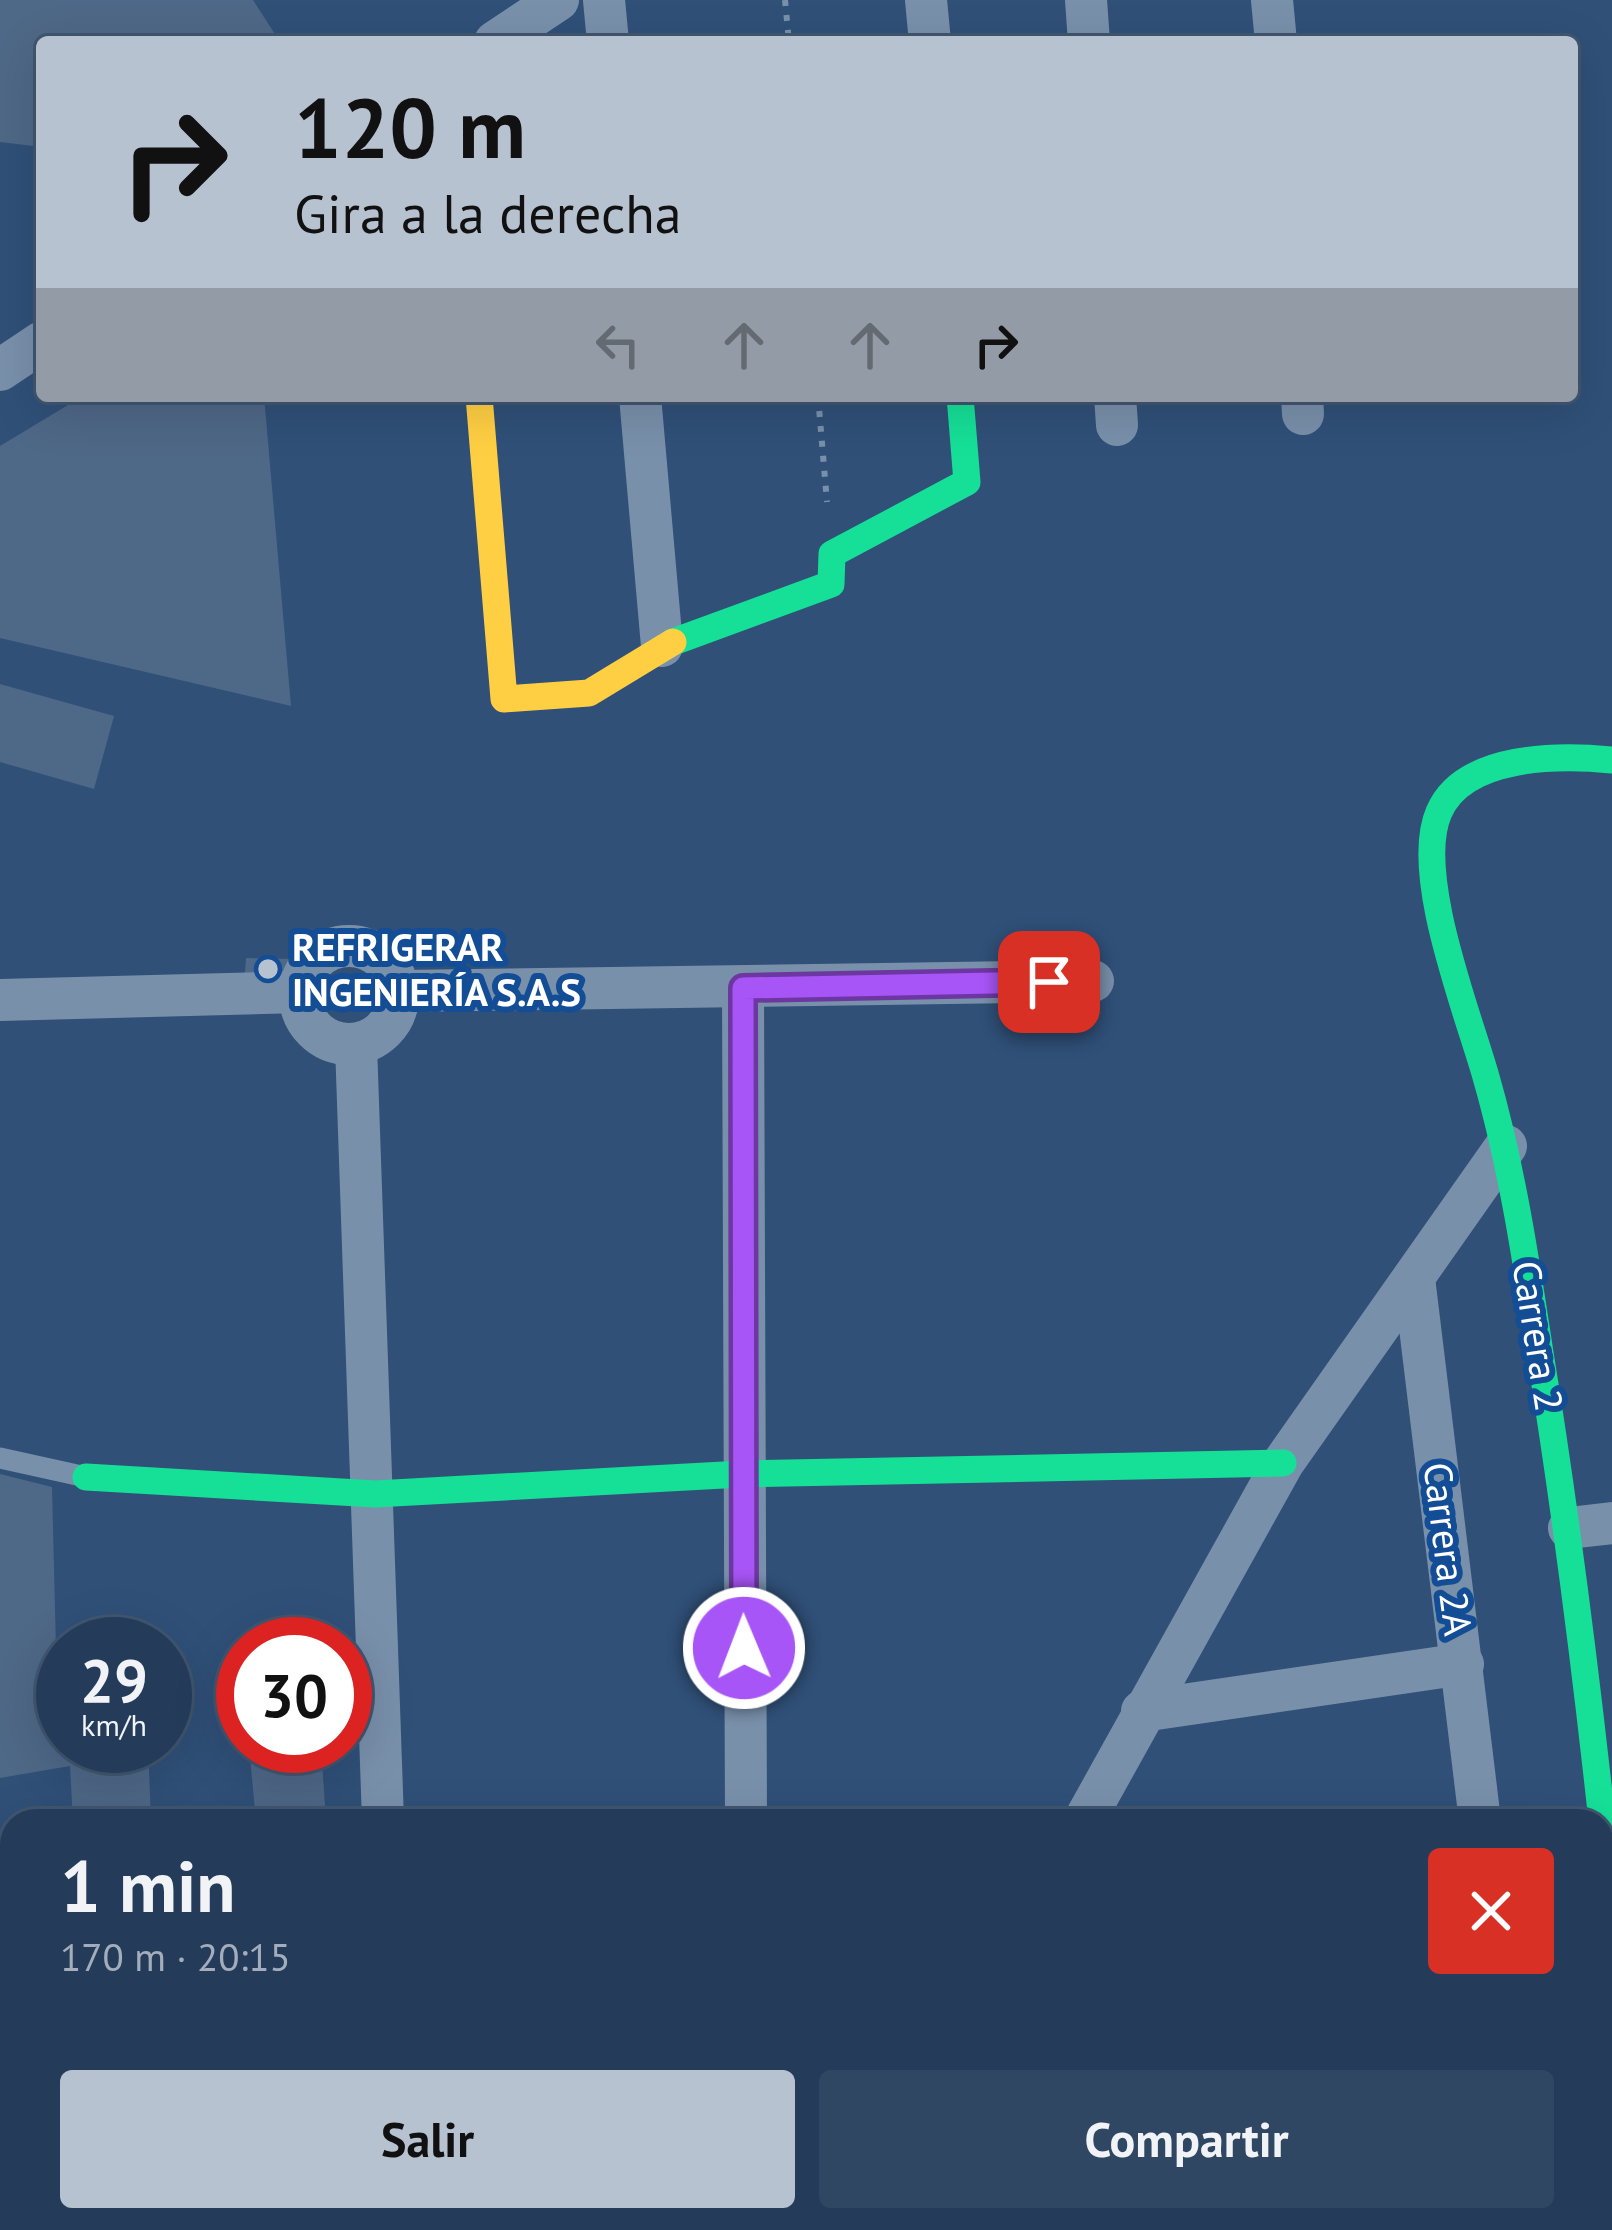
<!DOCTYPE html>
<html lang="es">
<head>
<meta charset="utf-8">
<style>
	body { margin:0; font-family:"PT Sans",sans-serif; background:#304763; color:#f1f3f6; height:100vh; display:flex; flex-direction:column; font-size:45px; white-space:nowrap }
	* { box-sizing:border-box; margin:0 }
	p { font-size:39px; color:#a3adbb }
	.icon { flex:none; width:66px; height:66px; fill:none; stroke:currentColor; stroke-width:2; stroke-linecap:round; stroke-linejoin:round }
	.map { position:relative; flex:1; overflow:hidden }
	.side { position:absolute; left:0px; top:1809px; width:1614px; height:423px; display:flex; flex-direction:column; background:#243c5a; border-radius:36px 36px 0 0; box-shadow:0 12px 48px #0002,0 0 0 3px #415670 }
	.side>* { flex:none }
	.top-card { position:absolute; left:36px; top:36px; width:1542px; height:366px; border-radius:12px; box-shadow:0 12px 48px #0002,0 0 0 3px #415670; background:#b7c2d0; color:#111; overflow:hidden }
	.speed { position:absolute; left:36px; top:1617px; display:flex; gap:24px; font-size:60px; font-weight:700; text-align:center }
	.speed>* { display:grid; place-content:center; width:156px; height:156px; border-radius:50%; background:#243c5a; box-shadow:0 12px 48px #0002,0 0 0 3px #415670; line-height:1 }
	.speed small { font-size:30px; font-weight:400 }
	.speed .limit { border:18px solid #d22; background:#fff; color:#111 }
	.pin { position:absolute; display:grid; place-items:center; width:102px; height:102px; color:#fff; margin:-51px; border-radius:24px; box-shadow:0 6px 18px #0006 }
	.me { position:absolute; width:132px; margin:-66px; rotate:359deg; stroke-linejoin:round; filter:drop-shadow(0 0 9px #0008) }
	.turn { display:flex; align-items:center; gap:42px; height:252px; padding:0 60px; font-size:54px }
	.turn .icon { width:156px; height:156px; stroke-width:2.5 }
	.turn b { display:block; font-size:84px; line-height:102px }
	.lanes { display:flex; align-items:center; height:114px; padding:0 60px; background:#0003; justify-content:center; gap:60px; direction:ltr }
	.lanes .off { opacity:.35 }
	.round { display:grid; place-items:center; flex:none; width:126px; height:126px; border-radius:12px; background:#304763 }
	.headline { display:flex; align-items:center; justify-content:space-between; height:204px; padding:0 60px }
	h1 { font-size:72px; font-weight:600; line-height:90px }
	.cta { display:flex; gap:24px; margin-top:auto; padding:24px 60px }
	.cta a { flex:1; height:138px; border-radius:12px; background:#b7c2d0; color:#111; font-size:48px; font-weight:600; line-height:138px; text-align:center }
	.cta a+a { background:#304763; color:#f1f3f6 }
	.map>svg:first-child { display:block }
	.building { fill:#4e6887 }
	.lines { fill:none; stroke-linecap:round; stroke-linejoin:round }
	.path { stroke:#7990ab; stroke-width:6; stroke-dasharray:6 9; stroke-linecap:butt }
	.lane { stroke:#7990ab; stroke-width:21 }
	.street { stroke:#7990ab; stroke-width:42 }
	.fast { stroke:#16e098; stroke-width:27 }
	.slow { stroke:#ffcf43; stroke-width:27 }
	.route-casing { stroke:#6d37a1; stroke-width:30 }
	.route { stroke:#a855f7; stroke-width:21 }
	.poi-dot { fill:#b7c2d0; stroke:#124d96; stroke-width:4.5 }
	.labels { text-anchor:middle; stroke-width:12; stroke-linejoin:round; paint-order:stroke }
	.poi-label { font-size:39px; font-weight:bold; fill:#fff; stroke:#124d96; text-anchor:start }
	.street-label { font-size:39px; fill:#fff; stroke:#124d96 }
</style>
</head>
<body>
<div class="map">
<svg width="1612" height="2230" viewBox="0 0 1612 2230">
	<rect width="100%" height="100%" fill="#305078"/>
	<g class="building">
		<polygon points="0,0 253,0 280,42 42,42 42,147 0,142"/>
		<polygon points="83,396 264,396 291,706 0,638 0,446"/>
		<polygon points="0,684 114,716 94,789 0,762"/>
		<polygon points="246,958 295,959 294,984 244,985"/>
		<polygon points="0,1474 52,1487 56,1650 63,1653 63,1746 148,1746 151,1821 73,1821 70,1766 0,1778"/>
		<polygon points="249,1746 321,1746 326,1821 256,1821"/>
		<polygon points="0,2051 12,2054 12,2220 466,2220 461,2230 0,2230"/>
	</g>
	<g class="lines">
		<g class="path">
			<polyline points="785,0 789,42"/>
			<polyline points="818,396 827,502"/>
		</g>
		<g class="lane">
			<polyline points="0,1458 86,1477"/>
			<polyline points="718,2230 754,2220"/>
		</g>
		<g class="street">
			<polyline points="604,0 608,42"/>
			<polyline points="926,0 930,42"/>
			<polyline points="1086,0 1089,42"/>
			<polyline points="1272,0 1276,42"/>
			<polyline points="495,42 558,0"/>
			<polyline points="0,370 42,342"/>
			<polyline points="640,396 662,646"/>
			<polyline points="1115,396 1117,425"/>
			<polyline points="1302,396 1303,414"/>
			<circle cx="349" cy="995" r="49"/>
			<polyline points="743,989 746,1821"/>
			<polyline points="399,991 1093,981"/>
			<polyline points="0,1000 300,992"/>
			<polyline points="356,1045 383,1821"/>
			<polyline points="1414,1278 1480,1821"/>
			<polyline points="1569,1528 1612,1523"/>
			<polyline points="1142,1711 1463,1664"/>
			<polyline points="1084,1821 1283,1463 1506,1146"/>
			<polyline points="1602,1822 1612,1912"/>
			<polyline points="1602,2004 1612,2003"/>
			<polyline points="1181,2220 1182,2230"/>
			<polyline points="1353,2220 1354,2230"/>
			<polyline points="1530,2220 1531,2230"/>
			<polyline points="915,2230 918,2220"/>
		</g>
		<g class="fast">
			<polyline points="673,642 831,584 832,554 967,482 960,396"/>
			<polyline points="86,1477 375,1494 742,1474 1283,1463"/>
			<path d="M 1602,1821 C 1585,1664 1565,1508 1540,1353 C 1526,1260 1512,1167 1486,1077 C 1468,1013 1412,873 1439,812 C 1464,754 1560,755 1612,760"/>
		</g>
		<polyline class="slow" points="479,396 504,699 589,693 673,642"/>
	</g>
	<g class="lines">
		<defs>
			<polyline id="route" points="744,1648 743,988 1049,982"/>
		</defs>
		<use href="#route" class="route-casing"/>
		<use href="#route" class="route"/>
	</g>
	<circle class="poi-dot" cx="268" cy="969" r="12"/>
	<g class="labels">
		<g class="poi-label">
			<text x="292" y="961">REFRIGERAR<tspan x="292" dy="45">INGENIERÍA S.A.S</tspan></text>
		</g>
		<g class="street-label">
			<text transform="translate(1538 1336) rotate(81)" y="14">Carrera 2</text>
			<text transform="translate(1448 1549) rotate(83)" y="14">Carrera 2A</text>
		</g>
	</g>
</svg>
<div class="speed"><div>29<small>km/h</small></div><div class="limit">30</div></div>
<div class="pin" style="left:1049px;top:982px;background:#d93025"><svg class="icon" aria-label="arrive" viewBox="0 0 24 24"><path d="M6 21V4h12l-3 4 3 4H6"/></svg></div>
<svg class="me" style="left:744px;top:1648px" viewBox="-20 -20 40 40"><circle r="17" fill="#a855f7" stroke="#fff" stroke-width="3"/><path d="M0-11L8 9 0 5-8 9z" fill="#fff"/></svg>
<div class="top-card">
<div class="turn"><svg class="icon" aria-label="right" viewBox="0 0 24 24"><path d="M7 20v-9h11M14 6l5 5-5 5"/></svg><div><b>120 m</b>Gira a la derecha</div></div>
<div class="lanes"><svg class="icon off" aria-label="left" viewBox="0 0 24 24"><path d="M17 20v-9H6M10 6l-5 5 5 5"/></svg><svg class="icon off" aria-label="ahead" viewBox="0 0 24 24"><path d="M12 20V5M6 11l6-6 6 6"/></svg><svg class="icon off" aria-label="ahead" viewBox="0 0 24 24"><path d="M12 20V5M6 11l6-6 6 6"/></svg><svg class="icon" aria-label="right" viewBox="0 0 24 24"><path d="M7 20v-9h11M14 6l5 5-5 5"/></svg></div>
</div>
<section class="side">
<div class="headline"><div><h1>1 min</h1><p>170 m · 20:15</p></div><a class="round" style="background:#d93025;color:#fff"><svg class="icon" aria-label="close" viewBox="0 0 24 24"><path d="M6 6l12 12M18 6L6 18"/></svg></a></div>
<div class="cta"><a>Salir</a><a>Compartir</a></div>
</section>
</div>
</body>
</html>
